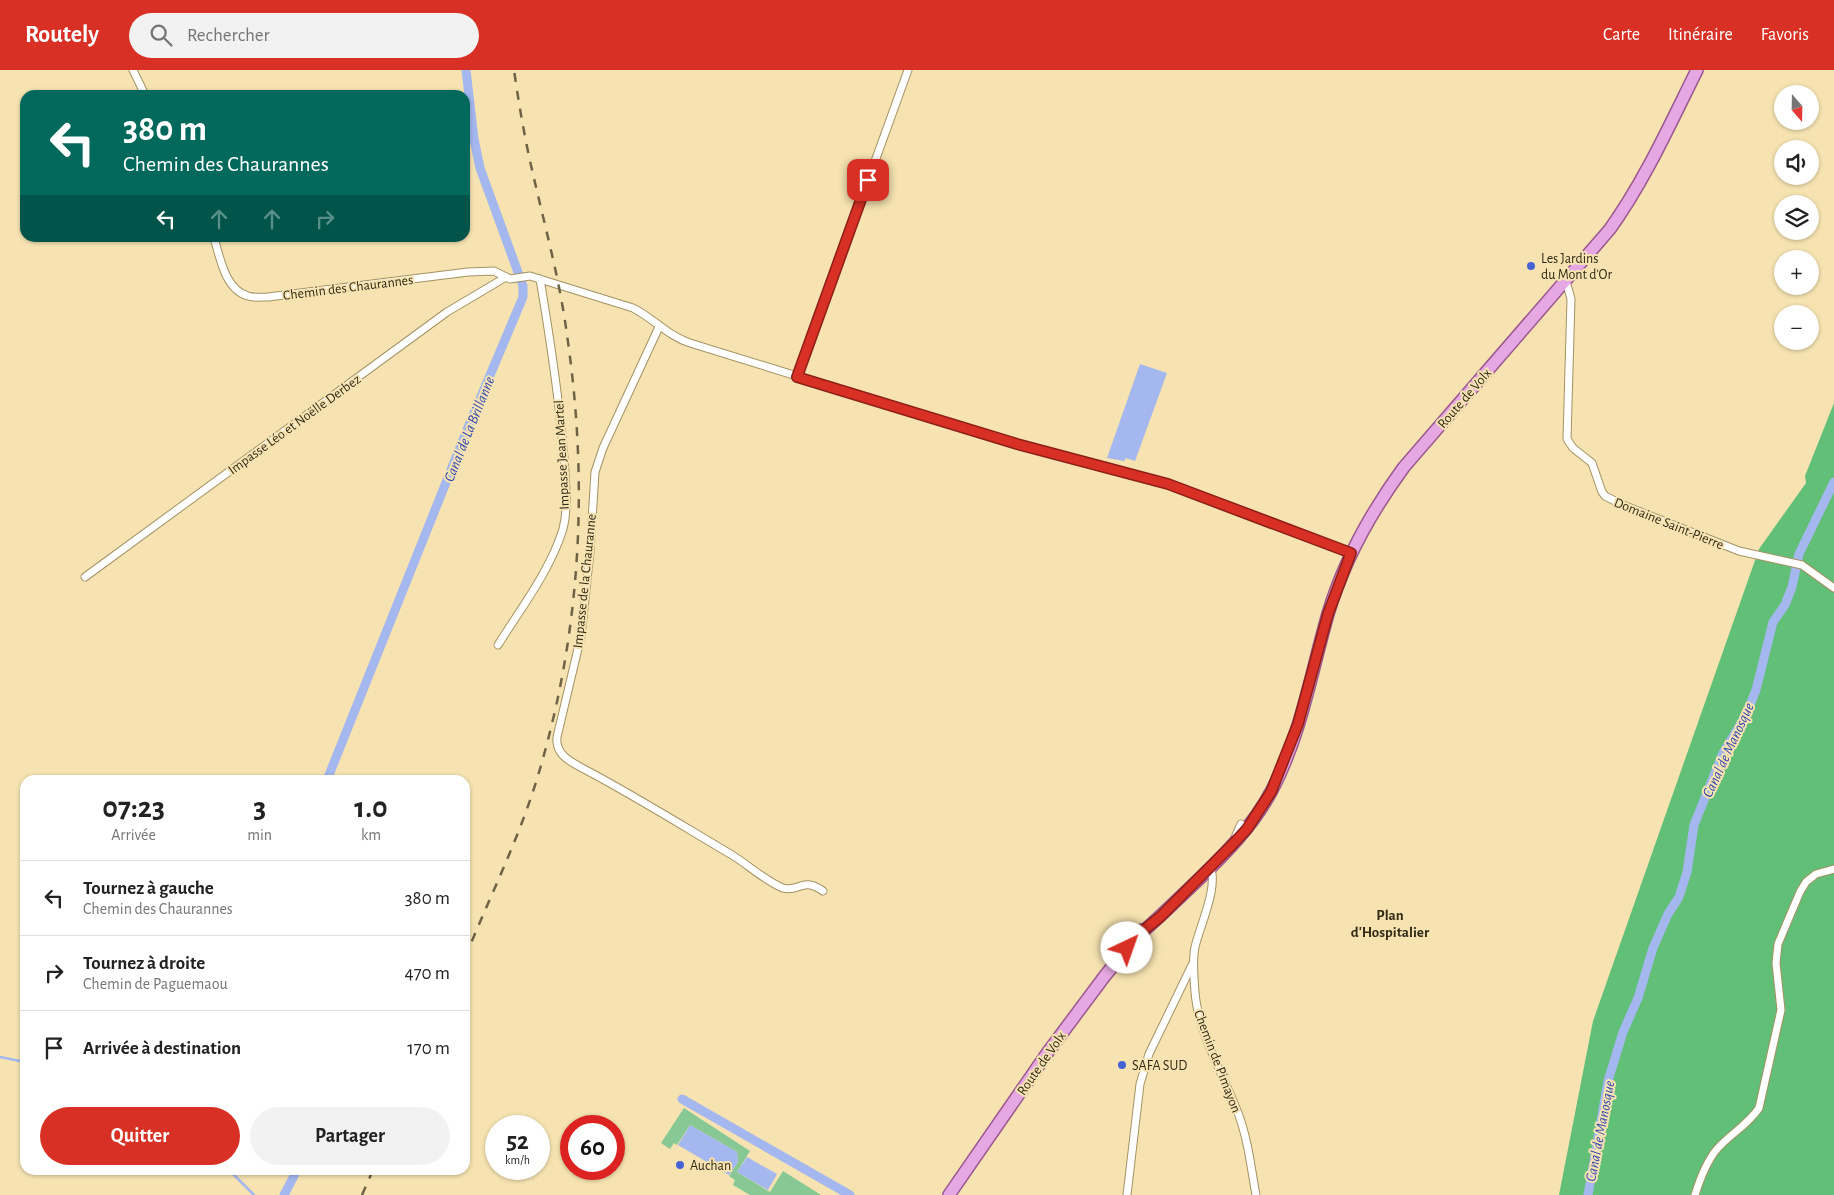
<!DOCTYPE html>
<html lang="fr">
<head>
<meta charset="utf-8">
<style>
	body { margin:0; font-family:"Alegreya Sans",sans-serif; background:#f2f2f2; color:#222; height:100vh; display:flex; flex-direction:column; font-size:19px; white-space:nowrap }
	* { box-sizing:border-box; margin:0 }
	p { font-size:16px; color:#767676 }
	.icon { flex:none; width:28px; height:28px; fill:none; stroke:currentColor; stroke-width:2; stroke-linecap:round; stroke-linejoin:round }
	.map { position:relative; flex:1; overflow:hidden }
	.panel { position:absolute; left:20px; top:705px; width:450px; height:400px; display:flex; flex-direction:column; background:#fff; border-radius:15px; box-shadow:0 1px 4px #0004 }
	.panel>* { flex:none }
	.hud { position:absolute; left:20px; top:20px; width:450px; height:152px; border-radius:15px; box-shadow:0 1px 4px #0004; background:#00695c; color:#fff; overflow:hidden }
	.needle { width:32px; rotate:160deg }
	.controls { position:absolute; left:1774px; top:15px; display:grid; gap:10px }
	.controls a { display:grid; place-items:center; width:45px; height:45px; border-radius:50%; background:#fff; box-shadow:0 1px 4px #0004; font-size:25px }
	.speed { position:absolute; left:485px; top:1045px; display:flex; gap:10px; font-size:25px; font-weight:700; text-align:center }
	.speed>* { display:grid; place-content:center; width:65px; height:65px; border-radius:50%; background:#fff; box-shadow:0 1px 4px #0004; line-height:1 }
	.speed small { font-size:12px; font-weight:400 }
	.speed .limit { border:8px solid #d22; background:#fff; color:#111 }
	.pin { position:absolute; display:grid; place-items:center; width:42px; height:42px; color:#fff; margin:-21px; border-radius:10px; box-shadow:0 2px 8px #0006 }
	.me { position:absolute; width:55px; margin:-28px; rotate:42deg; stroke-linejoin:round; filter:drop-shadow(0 0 4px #0008) }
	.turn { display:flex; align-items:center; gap:18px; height:105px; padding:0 20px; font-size:22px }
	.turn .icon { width:65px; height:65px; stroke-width:2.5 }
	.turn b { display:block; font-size:35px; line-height:42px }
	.lanes { display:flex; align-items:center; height:48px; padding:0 20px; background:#0003; justify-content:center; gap:25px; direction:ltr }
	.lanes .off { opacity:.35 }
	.eta { display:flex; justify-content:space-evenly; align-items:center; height:85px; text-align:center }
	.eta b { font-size:30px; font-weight:700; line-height:35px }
	.button { display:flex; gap:10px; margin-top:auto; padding:10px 20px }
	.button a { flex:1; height:58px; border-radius:30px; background:#d93025; color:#fff; font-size:20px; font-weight:700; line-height:58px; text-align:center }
	.button a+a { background:#f2f2f2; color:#222 }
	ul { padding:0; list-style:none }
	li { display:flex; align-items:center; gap:15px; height:75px; padding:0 20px; border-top:1px solid #e0e0e0 }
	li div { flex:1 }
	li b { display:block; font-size:19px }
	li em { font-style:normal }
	header { display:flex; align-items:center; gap:30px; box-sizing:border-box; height:70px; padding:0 25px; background:#d93025; color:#fff }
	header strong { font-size:24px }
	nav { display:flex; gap:28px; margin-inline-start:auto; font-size:18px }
	.search { width:350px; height:45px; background:#f2f2f2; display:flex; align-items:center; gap:12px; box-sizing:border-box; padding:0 18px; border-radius:28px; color:#767676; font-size:19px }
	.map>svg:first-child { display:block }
	.green { fill:#87c894 }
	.forest { fill:#62bf78 }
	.water { fill:#a4b7ee }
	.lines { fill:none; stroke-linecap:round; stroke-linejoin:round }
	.stream { stroke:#a4b7ee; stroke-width:2.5 }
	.canal { stroke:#a4b7ee; stroke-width:9 }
	.minor-casing { stroke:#a49263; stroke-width:9 }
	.primary-casing { stroke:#9d578f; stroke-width:14 }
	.minor { stroke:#fff; stroke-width:7 }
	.primary { stroke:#e6a8e2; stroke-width:11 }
	.rail { stroke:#6e6346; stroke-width:2.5; stroke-dasharray:9 9; stroke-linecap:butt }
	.route-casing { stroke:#8d1f18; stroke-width:12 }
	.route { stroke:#d93025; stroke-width:9 }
	.poi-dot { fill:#4762d5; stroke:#f6e3b1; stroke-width:2 }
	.labels { text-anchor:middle; stroke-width:4; stroke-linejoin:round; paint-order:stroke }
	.poi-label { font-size:14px; fill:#322b17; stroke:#f6e3b1; text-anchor:start }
	.street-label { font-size:14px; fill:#322b17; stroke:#f6e3b1 }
	.water-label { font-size:15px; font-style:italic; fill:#3449b1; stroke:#f6e3b1 }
	.neighbourhood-label { font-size:15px; font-weight:bold; fill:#322b17; stroke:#f6e3b1 }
</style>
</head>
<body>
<header>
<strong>Routely</strong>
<div class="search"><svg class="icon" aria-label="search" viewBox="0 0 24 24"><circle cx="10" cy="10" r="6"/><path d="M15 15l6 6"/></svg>Rechercher</div>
<nav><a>Carte</a><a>Itinéraire</a><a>Favoris</a></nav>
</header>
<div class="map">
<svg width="1834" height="1125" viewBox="0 0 1834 1125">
	<rect width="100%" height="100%" fill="#f6e3b1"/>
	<polygon class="green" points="684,1038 750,1081 737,1102 770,1122 783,1101 821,1125 750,1125 733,1115 735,1110 729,1106 738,1092 737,1082 690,1055 677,1075 674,1073 670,1079 661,1073"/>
	<polygon class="forest" points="1834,333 1834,1125 1559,1125 1593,951 1759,479 1806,413 1805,406"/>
	<g class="water">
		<polygon points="1140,294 1167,303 1135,391 1126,388 1124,391 1107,388"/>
		<polygon points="690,1055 737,1082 738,1092 729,1105 678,1075"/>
		<polygon points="747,1087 777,1104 768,1120 737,1102"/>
	</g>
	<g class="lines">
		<g class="stream">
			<polyline points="0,987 25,992"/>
			<polyline points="229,1100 254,1125"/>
		</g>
		<g class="canal">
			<polyline points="327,710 469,355 523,227 523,216 480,98 474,69 466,0"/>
			<polyline points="682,1029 850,1125"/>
			<polyline points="284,1125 297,1100"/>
			<polyline points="1588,1125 1608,1011 1623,962 1638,928 1653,878 1668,844 1679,827 1687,802 1694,755 1723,683 1746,645 1756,620 1773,552 1785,535 1792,517 1799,484 1834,412"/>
		</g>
		<defs>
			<g id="minor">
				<polyline points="133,0 145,25"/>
				<path d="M 214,168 C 220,187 225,220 248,226 C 254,228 261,227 268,227 L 468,202 L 494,201 L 510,209 L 530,206 L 633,238 C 653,248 668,266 690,273 L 1017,374 L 1168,414 L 1351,483"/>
				<polyline points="1566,211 1571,229 1567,369 1573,378 1592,393 1602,422 1605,426 1623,435 1739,481 1802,495 1834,518"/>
				<path d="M 659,257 L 603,378 L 595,402 L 590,482 L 581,566 L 557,667 C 555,685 571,692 584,699 C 635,726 683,756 732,785 C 747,794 768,813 783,818 C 799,823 802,806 823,821"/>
				<polyline points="797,307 908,0"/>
				<polyline points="85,507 447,242 506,207"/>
				<path d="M 498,575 C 521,538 550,501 563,459 C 569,436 565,409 564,387 C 559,327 550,268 540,209"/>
				<polyline points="1236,765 1241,754"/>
				<path d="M 1210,796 C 1219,817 1200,855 1195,877 C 1192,892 1194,907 1195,922 C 1198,962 1224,1006 1238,1043 C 1248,1069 1251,1098 1256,1125"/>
				<polyline points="1127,1125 1140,1014 1149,984 1193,893"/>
				<path d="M 1695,1125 C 1700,1109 1706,1092 1717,1079 C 1730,1064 1748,1055 1759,1038 L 1781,940 L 1776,893 L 1778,874 L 1800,822 L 1806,812 L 1816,804 L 1834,799"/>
			</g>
			<g id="primary">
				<path d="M 1139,865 C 1159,848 1178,829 1197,811 C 1226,783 1253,756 1272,720 C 1301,665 1311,603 1328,544 C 1344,490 1371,442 1404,397 L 1610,159 C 1645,110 1670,54 1697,0"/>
				<polyline points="949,1125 1048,982 1104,907 1142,860"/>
			</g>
		</defs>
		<use href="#minor" class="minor-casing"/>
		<use href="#primary" class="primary-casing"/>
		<use href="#minor" class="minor"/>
		<use href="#primary" class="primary"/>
		<g class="rail">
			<path d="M 465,888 C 489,828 518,771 537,709 C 581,564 589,415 567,265 C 560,211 545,157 533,104 C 525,70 519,35 514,0"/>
			<polyline points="362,1125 373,1100"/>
		</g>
	</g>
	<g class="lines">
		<defs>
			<polyline id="route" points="868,110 797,307 1017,374 1168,414 1351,483 1328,544 1298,654 1271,722 1247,759 1232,775 1160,847 1139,864 1127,878"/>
		</defs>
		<use href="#route" class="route-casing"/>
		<use href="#route" class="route"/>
	</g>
	<g class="poi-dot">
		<circle cx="1531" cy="196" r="5"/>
		<circle cx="1122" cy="995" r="5"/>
		<circle cx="680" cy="1095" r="5"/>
	</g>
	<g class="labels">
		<g class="poi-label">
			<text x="1541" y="193">Les Jardins<tspan x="1541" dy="16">du Mont d'Or</tspan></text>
			<text x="1132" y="1000">SAFA SUD</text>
			<text x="690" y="1100">Auchan</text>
		</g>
		<g class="street-label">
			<text transform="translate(348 217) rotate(-7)" y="5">Chemin des Chaurannes</text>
			<text transform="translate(1464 328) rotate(-49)" y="5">Route de Volx</text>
			<text transform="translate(294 354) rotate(-36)" y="5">Impasse Léo et Noëlle Derbez</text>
			<text transform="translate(561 385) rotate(-93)" y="5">Impasse Jean Martel</text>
			<text transform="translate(1669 453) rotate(22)" y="5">Domaine Saint-Pierre</text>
			<text transform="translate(584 511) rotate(-84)" y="5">Impasse de la Chauranne</text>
			<text transform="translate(1218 991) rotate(69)" y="5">Chemin de Pimayon</text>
			<text transform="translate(1041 993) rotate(-55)" y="5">Route de Volx</text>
		</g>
		<g class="water-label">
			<text transform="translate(469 359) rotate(-68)" y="5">Canal de La Brillanne</text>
			<text transform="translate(1728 680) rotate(-65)" y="5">Canal de Manosque</text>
			<text transform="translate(1600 1061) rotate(-79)" y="5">Canal de Manosque</text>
		</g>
		<g class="neighbourhood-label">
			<text x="1390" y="850">Plan<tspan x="1390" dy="17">d'Hospitalier</tspan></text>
		</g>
	</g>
</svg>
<div class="controls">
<a><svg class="needle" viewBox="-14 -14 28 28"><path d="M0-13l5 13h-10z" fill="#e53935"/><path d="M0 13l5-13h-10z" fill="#767676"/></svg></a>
<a><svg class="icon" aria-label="sound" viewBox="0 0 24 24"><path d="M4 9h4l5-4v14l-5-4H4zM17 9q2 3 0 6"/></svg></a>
<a><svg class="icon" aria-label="layers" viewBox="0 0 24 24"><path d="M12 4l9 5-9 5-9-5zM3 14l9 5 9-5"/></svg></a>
<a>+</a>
<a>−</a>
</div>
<div class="speed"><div>52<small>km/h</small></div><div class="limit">60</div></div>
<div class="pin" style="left:868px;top:110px;background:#d93025"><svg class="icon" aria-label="arrive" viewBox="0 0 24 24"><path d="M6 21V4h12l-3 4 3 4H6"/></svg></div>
<svg class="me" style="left:1127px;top:878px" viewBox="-20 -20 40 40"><circle r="19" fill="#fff"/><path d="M0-13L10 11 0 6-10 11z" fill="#d93025"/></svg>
<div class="hud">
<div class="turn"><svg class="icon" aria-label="left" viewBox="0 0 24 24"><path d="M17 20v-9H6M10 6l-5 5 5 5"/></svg><div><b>380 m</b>Chemin des Chaurannes</div></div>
<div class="lanes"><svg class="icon" aria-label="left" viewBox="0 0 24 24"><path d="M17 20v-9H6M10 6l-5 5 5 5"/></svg><svg class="icon off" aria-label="ahead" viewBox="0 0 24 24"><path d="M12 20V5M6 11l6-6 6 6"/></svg><svg class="icon off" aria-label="ahead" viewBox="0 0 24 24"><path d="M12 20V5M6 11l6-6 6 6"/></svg><svg class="icon off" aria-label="right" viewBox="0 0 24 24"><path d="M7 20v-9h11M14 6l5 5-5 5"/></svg></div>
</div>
<section class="panel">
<div class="eta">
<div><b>07:23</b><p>Arrivée</p></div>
<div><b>3</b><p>min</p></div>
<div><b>1.0</b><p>km</p></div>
</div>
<ul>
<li><svg class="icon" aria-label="left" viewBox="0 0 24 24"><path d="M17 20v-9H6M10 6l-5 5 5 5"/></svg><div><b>Tournez à gauche</b><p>Chemin des Chaurannes</p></div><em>380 m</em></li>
<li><svg class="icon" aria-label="right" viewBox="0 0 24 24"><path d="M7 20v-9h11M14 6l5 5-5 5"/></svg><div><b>Tournez à droite</b><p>Chemin de Paguemaou</p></div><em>470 m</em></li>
<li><svg class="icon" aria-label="arrive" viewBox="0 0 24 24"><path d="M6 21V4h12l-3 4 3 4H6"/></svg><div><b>Arrivée à destination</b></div><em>170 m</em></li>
</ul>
<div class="button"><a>Quitter</a><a>Partager</a></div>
</section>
</div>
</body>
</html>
